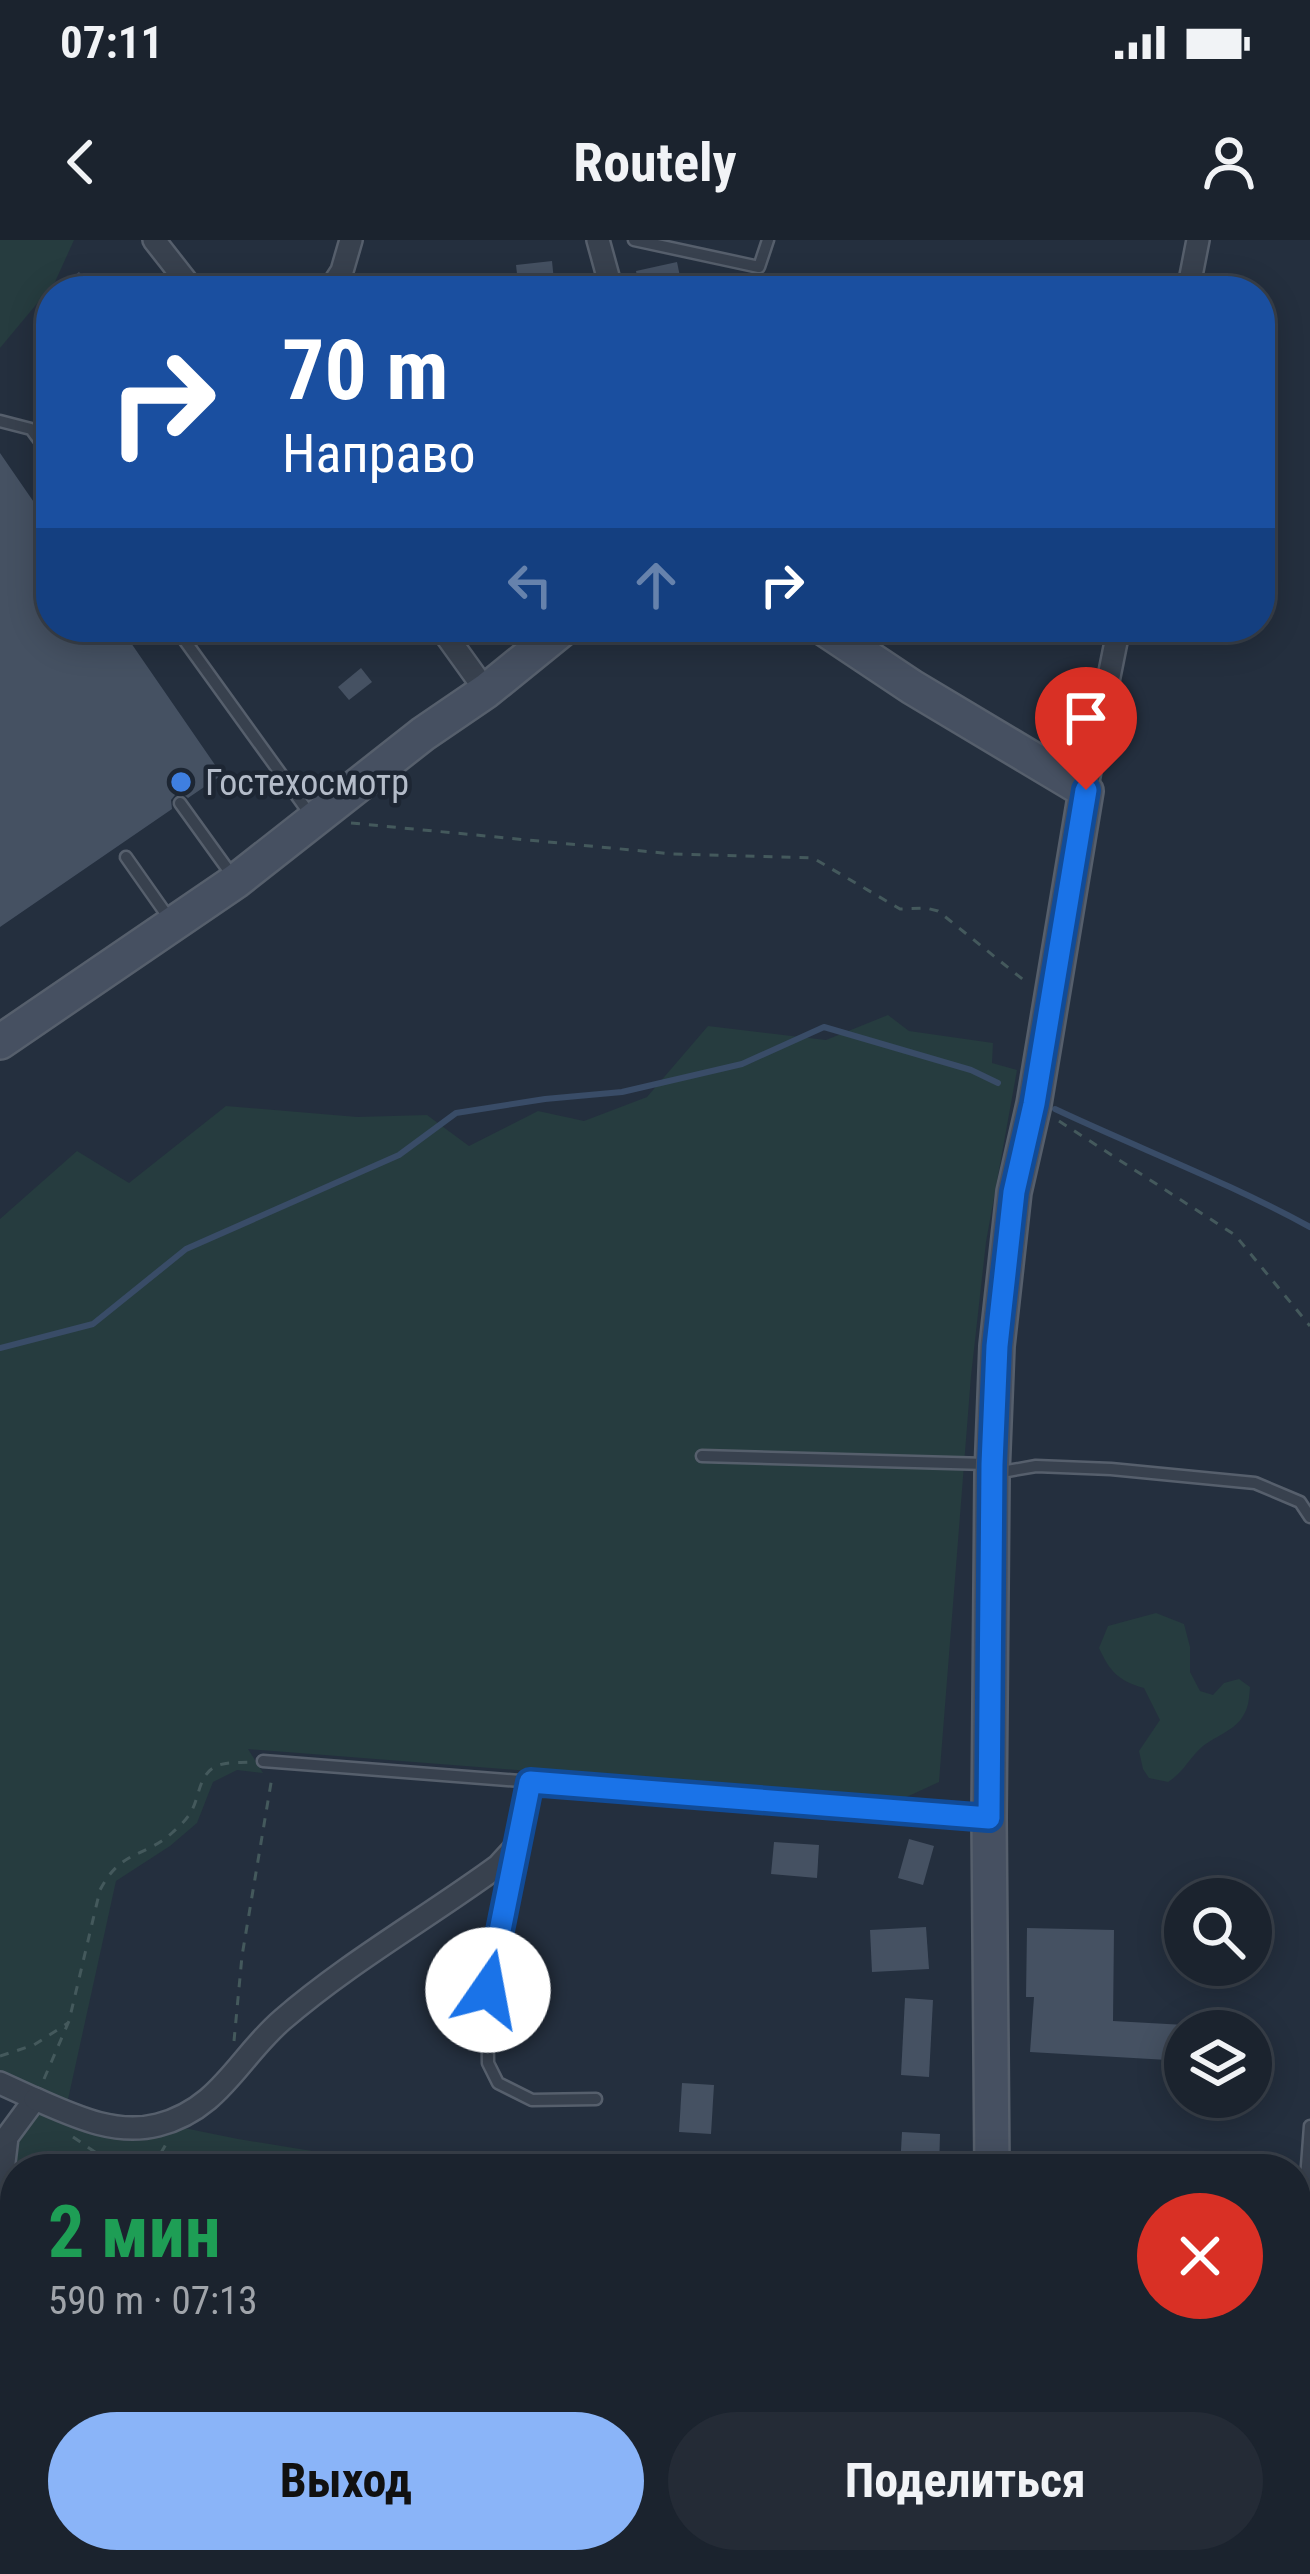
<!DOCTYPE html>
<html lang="ru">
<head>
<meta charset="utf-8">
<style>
	body { margin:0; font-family:"Roboto Condensed",sans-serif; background:#242b36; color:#f1f3f6; height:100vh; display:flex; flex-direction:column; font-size:45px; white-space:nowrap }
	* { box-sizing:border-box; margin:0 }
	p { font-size:39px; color:#a0a4aa }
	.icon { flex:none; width:66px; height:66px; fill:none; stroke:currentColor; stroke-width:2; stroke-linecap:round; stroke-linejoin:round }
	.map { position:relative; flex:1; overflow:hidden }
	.sheet { position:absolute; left:0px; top:1914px; width:1311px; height:420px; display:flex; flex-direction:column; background:#1b232e; border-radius:48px 48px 0 0; box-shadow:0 6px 30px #0003,0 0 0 3px #39404a }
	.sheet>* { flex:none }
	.banner { position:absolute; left:36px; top:36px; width:1239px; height:366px; border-radius:48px; box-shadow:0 6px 30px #0003,0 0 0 3px #39404a; background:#1a4fa0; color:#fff; overflow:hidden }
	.tools { position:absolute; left:1164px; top:1638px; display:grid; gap:24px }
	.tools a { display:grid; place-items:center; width:108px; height:108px; border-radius:50%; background:#1b232e; box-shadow:0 6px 30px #0003,0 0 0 3px #39404a; font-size:60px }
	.pin { position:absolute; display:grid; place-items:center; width:102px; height:102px; color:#fff; margin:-123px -51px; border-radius:50% 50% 50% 0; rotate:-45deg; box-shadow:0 0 12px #0007 }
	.pin .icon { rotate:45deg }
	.me { position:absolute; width:132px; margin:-66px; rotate:12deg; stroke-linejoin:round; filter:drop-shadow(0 0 9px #0008) }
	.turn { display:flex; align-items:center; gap:42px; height:252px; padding:0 48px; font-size:54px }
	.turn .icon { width:156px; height:156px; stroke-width:2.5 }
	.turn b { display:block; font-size:84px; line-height:102px }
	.lanes { display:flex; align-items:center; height:114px; padding:0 48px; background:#0003; justify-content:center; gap:60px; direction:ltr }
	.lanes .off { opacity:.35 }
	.round { display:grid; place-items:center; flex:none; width:126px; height:126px; border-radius:63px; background:#242b36 }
	.overview { display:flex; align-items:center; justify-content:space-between; height:204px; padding:0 48px }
	h1 { font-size:72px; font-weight:700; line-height:90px; color:#1e9e55 }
	.primary-button { display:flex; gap:24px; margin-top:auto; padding:24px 48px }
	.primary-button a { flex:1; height:138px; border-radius:72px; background:#8ab4f8; color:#111; font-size:48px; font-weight:700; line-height:138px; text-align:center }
	.primary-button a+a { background:#242b36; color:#f1f3f6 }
	.status { display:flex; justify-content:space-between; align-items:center; height:84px; padding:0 60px; background:#1b232e; direction:ltr }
	.status svg { height:33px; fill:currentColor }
	header { display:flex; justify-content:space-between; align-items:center; height:156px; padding:0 48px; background:#1b232e; font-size:54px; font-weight:700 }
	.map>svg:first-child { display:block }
	.green { fill:#263c3f }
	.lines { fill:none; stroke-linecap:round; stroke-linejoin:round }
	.stream { stroke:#394c67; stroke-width:6 }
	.building { fill:#455162 }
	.lane-casing { stroke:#565f6c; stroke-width:15 }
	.street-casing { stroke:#565f6c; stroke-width:26 }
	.secondary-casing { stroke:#565f6c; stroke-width:38 }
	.path { stroke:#44595c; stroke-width:3; stroke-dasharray:9 9; stroke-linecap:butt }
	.lane { stroke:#38414e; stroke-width:10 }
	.street { stroke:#38414e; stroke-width:21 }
	.secondary { stroke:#465061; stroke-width:33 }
	.route-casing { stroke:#114b97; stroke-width:30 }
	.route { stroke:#1a73e8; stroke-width:21 }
	.shop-dot { fill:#3f7fe0; stroke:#1d2633; stroke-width:4.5 }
	.labels { text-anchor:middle; stroke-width:9; stroke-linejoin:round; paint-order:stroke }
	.poi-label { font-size:36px; fill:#b4bcc9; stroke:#1d2633; text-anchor:start }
</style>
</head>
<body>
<div class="status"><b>07:11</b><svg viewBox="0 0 49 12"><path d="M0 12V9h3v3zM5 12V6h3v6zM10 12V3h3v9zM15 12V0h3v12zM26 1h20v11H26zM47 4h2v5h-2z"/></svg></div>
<header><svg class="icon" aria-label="back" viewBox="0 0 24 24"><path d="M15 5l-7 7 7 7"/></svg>Routely<svg class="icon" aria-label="person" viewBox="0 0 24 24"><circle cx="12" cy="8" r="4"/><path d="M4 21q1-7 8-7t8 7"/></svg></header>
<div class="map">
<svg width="1310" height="2334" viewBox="0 0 1310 2334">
	<rect width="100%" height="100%" fill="#242f3e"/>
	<g class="green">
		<polygon points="0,0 74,0 55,42 0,108"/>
		<polygon points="888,775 909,791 993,803 992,823 1017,830 986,1002 971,1136 939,1542 900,1560 248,1509 263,1533 237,1530 213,1542 197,1583 170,1606 116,1641 67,1864 238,1899 422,1929 15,1929 15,2220 0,2216 0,2136 9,2101 0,2098 0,1998 11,1950 17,1852 0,1848 0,979 77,911 129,943 226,866 357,877 427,875 469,906 538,871 584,881 647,857 708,786 826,800"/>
		<path d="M 1156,1373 L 1184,1384 L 1190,1407 L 1190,1432 L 1200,1451 L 1213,1455 L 1224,1443 L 1239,1439 L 1250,1447 C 1249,1458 1249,1467 1243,1476 C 1235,1490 1216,1496 1203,1506 C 1190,1517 1183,1533 1168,1542 L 1149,1538 L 1143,1529 L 1139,1511 L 1160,1480 L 1144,1448 C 1119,1441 1110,1432 1099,1408 L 1108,1386 Z"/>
		<polygon points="45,2319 684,2319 684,2334 42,2334"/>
	</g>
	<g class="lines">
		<g class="stream">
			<path d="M 1055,869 C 1140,909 1228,942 1310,987"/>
			<polyline points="0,1108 93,1084 186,1009 399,915 456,873 545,859 622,852 742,824 824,787 971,830 998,843"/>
		</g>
	</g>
	<g class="building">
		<polygon points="552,21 555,51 519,51 516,25"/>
		<polygon points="677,22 683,51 640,51 636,31"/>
		<polygon points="79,32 94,51 55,51"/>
		<polygon points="0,213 51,287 51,387 120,387 222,535 188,558 183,554 175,555 171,560 172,569 0,687"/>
		<polygon points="361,428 372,442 349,460 338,447"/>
		<polygon points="909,1599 934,1606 923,1645 898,1638"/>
		<polygon points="774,1602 819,1605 817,1638 771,1634"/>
		<polygon points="926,1687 929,1729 872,1732 870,1690"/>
		<polygon points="1027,1688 1114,1690 1113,1781 1185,1785 1185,1821 1030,1812 1034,1757 1026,1757"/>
		<polygon points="905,1758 933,1760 929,1837 901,1835"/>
		<polygon points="682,1843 714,1845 711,1894 679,1892"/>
		<polygon points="902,1892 940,1894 939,1929 900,1929"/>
		<polygon points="908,2319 933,2319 935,2334 910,2334"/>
	</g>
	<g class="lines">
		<defs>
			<g id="lane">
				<polyline points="634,0 759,27 768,0"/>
				<polyline points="0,181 31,189 51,216"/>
				<polyline points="175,387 312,577"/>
				<polyline points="180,563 234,638"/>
				<polyline points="126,617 171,681"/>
				<polyline points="702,1216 987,1224"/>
				<polyline points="996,1233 1036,1226 1111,1229 1255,1243 1300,1262 1310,1277"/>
				<polyline points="263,1521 983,1577"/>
				<polyline points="530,1542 487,1750 488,1823 498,1843 532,1860 596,1859"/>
				<polyline points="1296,2072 1310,1886"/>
				<polyline points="1276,2334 1277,2319"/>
			</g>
			<g id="street">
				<polyline points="154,0 194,51"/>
				<polyline points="598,0 612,51"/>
				<polyline points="329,51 342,31 351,0"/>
				<polyline points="1188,51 1198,0"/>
				<polyline points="440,387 486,451"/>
				<polyline points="1086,551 1119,387"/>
				<polyline points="0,1843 35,1859 7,1897 0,1956"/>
				<path d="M 35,1859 C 74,1876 115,1896 158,1885 C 220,1869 238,1818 282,1780 C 349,1722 427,1678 498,1626 L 519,1603"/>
			</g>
			<g id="secondary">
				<polyline points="822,387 912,447 1086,551 1034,864 1014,952 997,1106 992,1234 989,1578 992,1929"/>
				<polyline points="0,802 236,641 423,494 486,451 565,387"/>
				<polyline points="991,2334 992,2319"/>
			</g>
		</defs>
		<use href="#lane" class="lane-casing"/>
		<use href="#street" class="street-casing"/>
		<use href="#secondary" class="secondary-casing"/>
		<g class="path">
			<polyline points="351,583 673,614 813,618 900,669 926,668 938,671 1026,742"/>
			<polyline points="1059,881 1235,995 1310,1086"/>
			<polyline points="234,1801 242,1716 272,1537"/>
			<polyline points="0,1816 34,1805 68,1783"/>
			<path d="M 44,1839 L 69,1781 L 100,1650 C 121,1609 145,1618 173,1592 C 180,1586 188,1578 192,1570 C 199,1557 199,1537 213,1528 C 223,1521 239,1523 250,1522"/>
			<polyline points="73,1897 111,1923 128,1929"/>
			<polyline points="152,1929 166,1904"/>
			<polyline points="150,2319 152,2334"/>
			<polyline points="59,2334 63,2319"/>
		</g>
		<use href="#lane" class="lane"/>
		<use href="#street" class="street"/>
		<use href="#secondary" class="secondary"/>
	</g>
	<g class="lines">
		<defs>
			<polyline id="route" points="488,1750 530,1542 989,1578 992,1224 997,1106 1014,952 1034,864 1086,550"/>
		</defs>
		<use href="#route" class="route-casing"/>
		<use href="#route" class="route"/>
	</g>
	<circle class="shop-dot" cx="181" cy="542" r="12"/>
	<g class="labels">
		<g class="poi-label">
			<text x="205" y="555">Гостехосмотр</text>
		</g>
	</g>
</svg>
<div class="tools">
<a><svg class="icon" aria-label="search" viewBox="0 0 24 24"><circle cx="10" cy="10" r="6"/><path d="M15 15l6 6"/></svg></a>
<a><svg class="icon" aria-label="layers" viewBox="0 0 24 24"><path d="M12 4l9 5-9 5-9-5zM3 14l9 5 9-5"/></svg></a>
</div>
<div class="pin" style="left:1086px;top:550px;background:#d93025"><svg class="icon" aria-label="arrive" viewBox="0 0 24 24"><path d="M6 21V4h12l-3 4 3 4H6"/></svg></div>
<svg class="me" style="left:488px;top:1750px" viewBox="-20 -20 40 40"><circle r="19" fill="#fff"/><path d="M0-13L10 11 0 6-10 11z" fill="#1a73e8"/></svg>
<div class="banner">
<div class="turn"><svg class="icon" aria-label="right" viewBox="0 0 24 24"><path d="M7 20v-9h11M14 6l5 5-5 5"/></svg><div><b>70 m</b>Направо</div></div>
<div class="lanes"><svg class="icon off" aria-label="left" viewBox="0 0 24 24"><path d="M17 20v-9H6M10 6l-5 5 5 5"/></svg><svg class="icon off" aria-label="ahead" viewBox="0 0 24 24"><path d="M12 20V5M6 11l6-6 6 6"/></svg><svg class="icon" aria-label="right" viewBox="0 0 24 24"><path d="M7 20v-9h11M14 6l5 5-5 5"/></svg></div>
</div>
<section class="sheet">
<div class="overview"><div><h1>2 мин</h1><p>590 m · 07:13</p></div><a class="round" style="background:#d93025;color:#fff"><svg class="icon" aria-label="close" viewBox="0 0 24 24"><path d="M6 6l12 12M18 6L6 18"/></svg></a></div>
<div class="primary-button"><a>Выход</a><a>Поделиться</a></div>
</section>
</div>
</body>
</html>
